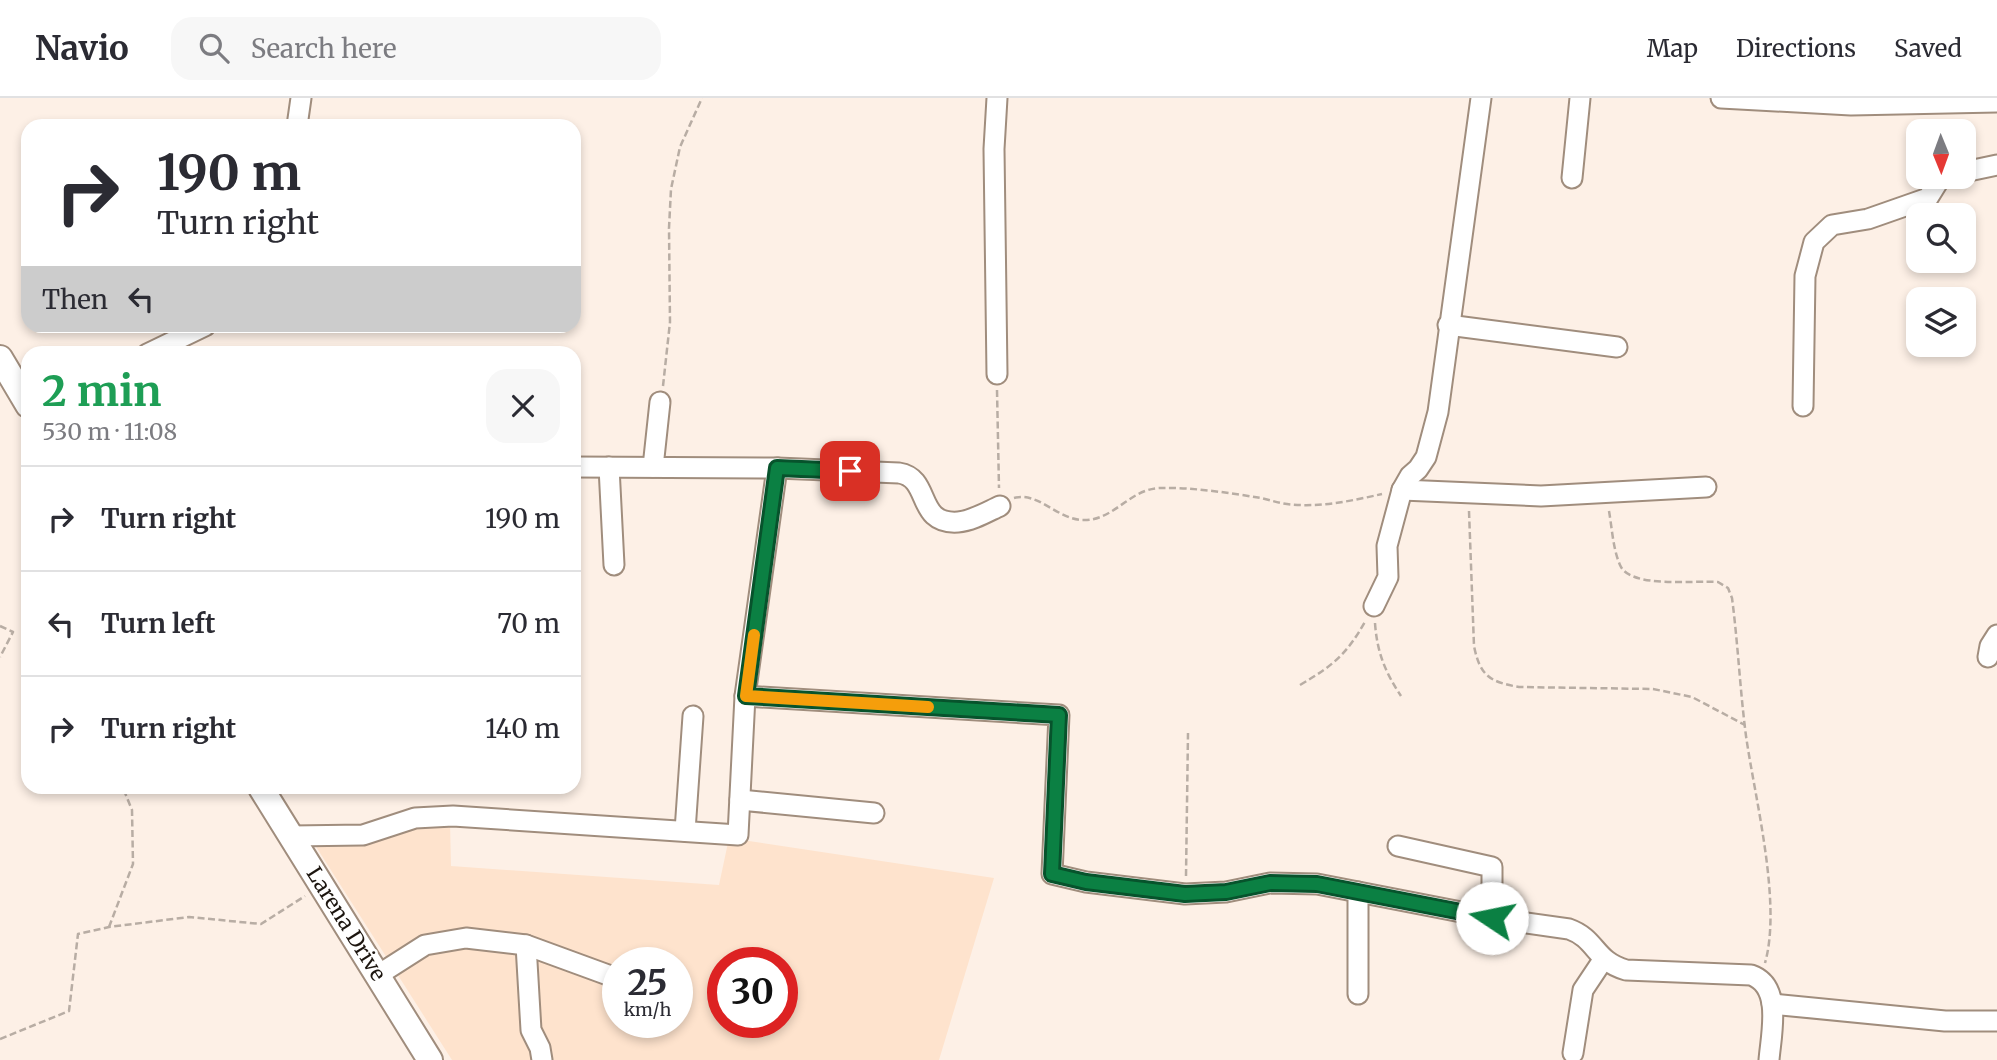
<!DOCTYPE html>
<html lang="en">
<head>
<meta charset="utf-8">
<style>
	body { margin:0; font-family:Merriweather,serif; background:#f7f7f7; color:#2b2b33; height:100vh; display:flex; flex-direction:column; font-size:26px; white-space:nowrap }
	* { box-sizing:border-box; margin:0 }
	p { font-size:23px; color:#7c7c81 }
	.icon { flex:none; width:38px; height:38px; fill:none; stroke:currentColor; stroke-width:2; stroke-linecap:round; stroke-linejoin:round }
	.map { position:relative; flex:1; overflow:hidden }
	.side { position:absolute; left:21px; top:248px; width:560px; height:448px; display:flex; flex-direction:column; background:#fff; border-radius:21px; box-shadow:0 4px 10px #0003 }
	.side>* { flex:none }
	.banner { position:absolute; left:21px; top:21px; width:560px; height:214px; border-radius:21px; box-shadow:0 4px 10px #0003; background:#fff; color:#2b2b33; overflow:hidden }
	.needle { width:46px; rotate:179deg }
	.controls { position:absolute; left:1906px; top:21px; display:grid; gap:14px }
	.controls a { display:grid; place-items:center; width:70px; height:70px; border-radius:14px; background:#fff; box-shadow:0 4px 10px #0003; font-size:35px }
	.speed { position:absolute; left:602px; top:849px; display:flex; gap:14px; font-size:35px; font-weight:700; text-align:center }
	.speed>* { display:grid; place-content:center; width:91px; height:91px; border-radius:50%; background:#fff; box-shadow:0 4px 10px #0003; line-height:1 }
	.speed small { font-size:18px; font-weight:400 }
	.speed .limit { border:10px solid #d22; background:#fff; color:#111 }
	.pin { position:absolute; display:grid; place-items:center; width:60px; height:60px; color:#fff; margin:-30px; border-radius:14px; box-shadow:0 4px 10px #0006 }
	.me { position:absolute; width:77px; margin:-38px; rotate:281deg; stroke-linejoin:round; filter:drop-shadow(0 0 5px #0008) }
	.turn { display:flex; align-items:center; gap:24px; height:147px; padding:0 21px; font-size:32px }
	.turn .icon { width:91px; height:91px; stroke-width:2.5 }
	.turn b { display:block; font-size:49px; line-height:60px }
	.then { display:flex; align-items:center; height:66px; padding:0 21px; background:#0003; gap:14px; font-size:26px }
	.round { display:grid; place-items:center; flex:none; width:74px; height:74px; border-radius:21px; background:#f7f7f7 }
	.overview { display:flex; align-items:center; justify-content:space-between; height:119px; padding:0 21px }
	h1 { font-size:42px; font-weight:700; line-height:52px; color:#1e9e55 }
	ul { padding:0; list-style:none }
	li { display:flex; align-items:center; gap:21px; height:105px; padding:0 21px; border-top:2px solid #e1e1e2 }
	li div { flex:1 }
	li b { display:block; font-size:26px }
	li em { font-style:normal }
	header { display:flex; align-items:center; gap:42px; box-sizing:border-box; height:98px; padding:0 35px; background:#fff; border-bottom:2px solid #e1e1e2 }
	header strong { font-size:33px }
	nav { display:flex; gap:38px; margin-inline-start:auto; font-size:24px }
	.search { width:490px; height:63px; background:#f7f7f7; display:flex; align-items:center; gap:18px; box-sizing:border-box; padding:0 24px; border-radius:21px; color:#7c7c81; font-size:26px }
	.map>svg:first-child { display:block }
	.built { fill:#fee3cd; fill-rule:evenodd }
	.lines { fill:none; stroke-linecap:round; stroke-linejoin:round }
	.minor-casing { stroke:#a08d7d; stroke-width:23 }
	.major-casing { stroke:#a08d7d; stroke-width:28 }
	.path { stroke:#b8ada4; stroke-width:2.5; stroke-dasharray:7 3.5; stroke-linecap:butt }
	.minor { stroke:#fff; stroke-width:19 }
	.major { stroke:#fff; stroke-width:24 }
	.route-casing { stroke:#07532c; stroke-width:18 }
	.route { stroke:#0b8043; stroke-width:12 }
	.slow { stroke:#f59e0b; stroke-width:12 }
	.labels { text-anchor:middle; stroke-width:5; stroke-linejoin:round; paint-order:stroke }
	.street-label { font-size:21px; fill:#1c150f; stroke:#fff }
</style>
</head>
<body>
<header>
<strong>Navio</strong>
<div class="search"><svg class="icon" aria-label="search" viewBox="0 0 24 24"><circle cx="10" cy="10" r="6"/><path d="M15 15l6 6"/></svg>Search here</div>
<nav><a>Map</a><a>Directions</a><a>Saved</a></nav>
</header>
<div class="map">
<svg width="1997" height="962" viewBox="0 0 1997 962">
	<rect width="100%" height="100%" fill="#fdf0e6"/>
	<path class="built" d="M 450,724 L 451,768 L 719,787 L 729,740 L 994,780 L 939,962 L 452,962 L 313,744 L 406,728 ZM 618,864 L 677,864 L 677,924 L 618,924 ZM 723,864 L 782,864 L 782,924 L 723,924 Z"/>
	<g class="lines">
		<defs>
			<g id="minor">
				<polyline points="997,0 994,51 997,276"/>
				<polyline points="1721,0 1851,7 1997,4"/>
				<polyline points="297,28 301,0"/>
				<polyline points="1964,74 1997,67"/>
				<polyline points="1572,80 1580,0"/>
				<polyline points="1448,227 1617,249"/>
				<polyline points="147,256 205,228"/>
				<polyline points="1803,308 1805,178 1814,144 1832,127 1868,121 1928,100 1941,79"/>
				<path d="M 574,369 L 777,370 L 899,375 C 932,380 915,427 958,424 C 972,423 987,414 1000,408"/>
				<polyline points="609,369 614,467"/>
				<polyline points="653,369 660,304"/>
				<polyline points="1402,392 1541,398 1706,389"/>
				<polyline points="1374,508 1388,479 1387,448 1402,392 1410,378 1418,371 1426,359 1438,314 1481,0"/>
				<polyline points="1988,559 1990,548 1997,537"/>
				<path d="M 745,598 L 1059,617 L 1052,776 L 1086,784 L 1185,796 L 1226,794 L 1270,785 L 1317,786 L 1492,820 L 1569,831 C 1597,841 1594,863 1626,872 L 1751,877 C 1783,888 1771,936 1769,962"/>
				<polyline points="740,702 874,715"/>
				<polyline points="685,733 693,618"/>
				<polyline points="292,738 363,737 415,720 453,718 738,737 745,598 777,370"/>
				<polyline points="1398,748 1492,769 1492,820"/>
				<polyline points="526,847 531,932 540,950 542,962"/>
				<polyline points="378,877 425,847 466,840 526,847 608,877 618,883"/>
				<polyline points="1358,896 1358,794"/>
				<polyline points="1772,906 1945,923 1997,923"/>
				<polyline points="1573,955 1583,892 1603,862"/>
			</g>
			<g id="major">
				<polyline points="0,260 28,307"/>
				<polyline points="261,690 430,962"/>
			</g>
		</defs>
		<use href="#minor" class="minor-casing"/>
		<use href="#major" class="major-casing"/>
		<g class="path">
			<polyline points="663,288 670,224 669,130 671,91 680,49 702,0"/>
			<polyline points="997,292 999,390"/>
			<path d="M 1014,400 C 1038,393 1058,422 1083,422 C 1114,423 1129,391 1160,390 C 1191,389 1230,395 1261,400 C 1270,402 1278,405 1287,406 C 1318,410 1351,403 1382,396"/>
			<path d="M 1469,413 L 1474,548 C 1480,578 1490,584 1519,589 L 1653,591 L 1692,599 L 1745,627"/>
			<path d="M 1609,413 C 1612,430 1613,451 1620,467 C 1630,491 1694,482 1718,484 L 1728,490 L 1732,500 C 1738,546 1740,592 1746,638 C 1755,701 1782,805 1765,865"/>
			<path d="M 1375,525 C 1377,554 1385,574 1401,598"/>
			<polyline points="0,528 13,534 0,559"/>
			<path d="M 1300,587 C 1334,567 1347,556 1366,522"/>
			<polyline points="1186,778 1188,635"/>
			<polyline points="109,829 133,766 132,712 123,690"/>
			<polyline points="0,941 69,913 78,836 109,829 189,819 261,826 305,798"/>
		</g>
		<use href="#minor" class="minor"/>
		<use href="#major" class="major"/>
	</g>
	<g class="lines">
		<defs>
			<polyline id="route" points="850,373 777,370 746,598 1059,617 1052,776 1086,784 1185,796 1226,794 1270,785 1317,786 1492,820"/>
		</defs>
		<use href="#route" class="route-casing"/>
		<use href="#route" class="route"/>
		<polyline class="slow" points="754,537 746,598 928,609"/>
	</g>
	<g class="labels">
		<g class="street-label">
			<text transform="translate(346 826) rotate(58)" y="7">Larena Drive</text>
		</g>
	</g>
</svg>
<div class="controls">
<a><svg class="needle" viewBox="-14 -14 28 28"><path d="M0-13l5 13h-10z" fill="#e53935"/><path d="M0 13l5-13h-10z" fill="#7c7c81"/></svg></a>
<a><svg class="icon" aria-label="search" viewBox="0 0 24 24"><circle cx="10" cy="10" r="6"/><path d="M15 15l6 6"/></svg></a>
<a><svg class="icon" aria-label="layers" viewBox="0 0 24 24"><path d="M12 4l9 5-9 5-9-5zM3 14l9 5 9-5"/></svg></a>
</div>
<div class="speed"><div>25<small>km/h</small></div><div class="limit">30</div></div>
<div class="pin" style="left:850px;top:373px;background:#d93025"><svg class="icon" aria-label="arrive" viewBox="0 0 24 24"><path d="M6 21V4h12l-3 4 3 4H6"/></svg></div>
<svg class="me" style="left:1492px;top:820px" viewBox="-20 -20 40 40"><circle r="19" fill="#fff"/><path d="M0-13L10 11 0 6-10 11z" fill="#0b8043"/></svg>
<div class="banner">
<div class="turn"><svg class="icon" aria-label="right" viewBox="0 0 24 24"><path d="M7 20v-9h11M14 6l5 5-5 5"/></svg><div><b>190 m</b>Turn right</div></div>
<div class="then">Then<svg class="icon" aria-label="left" viewBox="0 0 24 24"><path d="M17 20v-9H6M10 6l-5 5 5 5"/></svg></div>
</div>
<section class="side">
<div class="overview"><div><h1>2 min</h1><p>530 m · 11:08</p></div><a class="round"><svg class="icon" aria-label="close" viewBox="0 0 24 24"><path d="M6 6l12 12M18 6L6 18"/></svg></a></div>
<ul>
<li><svg class="icon" aria-label="right" viewBox="0 0 24 24"><path d="M7 20v-9h11M14 6l5 5-5 5"/></svg><div><b>Turn right</b></div><em>190 m</em></li>
<li><svg class="icon" aria-label="left" viewBox="0 0 24 24"><path d="M17 20v-9H6M10 6l-5 5 5 5"/></svg><div><b>Turn left</b></div><em>70 m</em></li>
<li><svg class="icon" aria-label="right" viewBox="0 0 24 24"><path d="M7 20v-9h11M14 6l5 5-5 5"/></svg><div><b>Turn right</b></div><em>140 m</em></li>
</ul>
</section>
</div>
</body>
</html>
